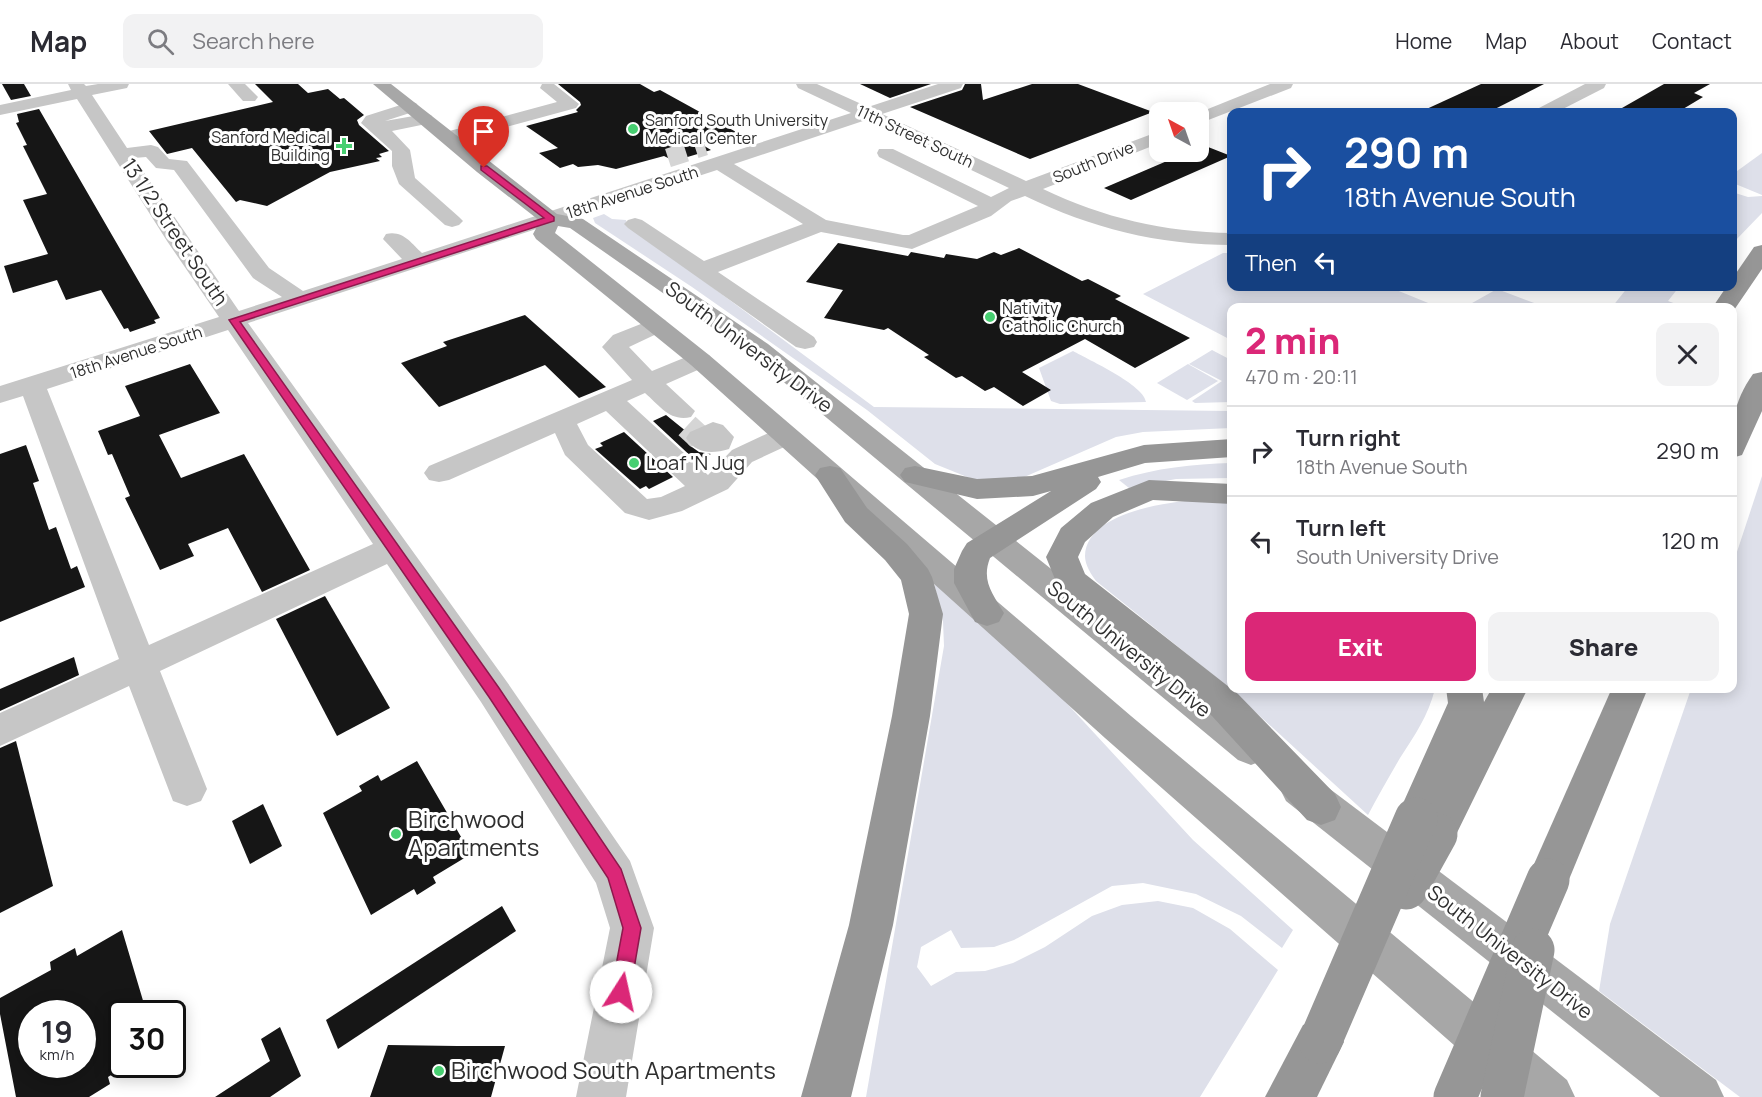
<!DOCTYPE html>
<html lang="en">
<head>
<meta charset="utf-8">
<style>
	body { margin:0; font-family:Manrope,sans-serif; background:#f2f2f3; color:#2b2b33; height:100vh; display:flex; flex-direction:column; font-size:22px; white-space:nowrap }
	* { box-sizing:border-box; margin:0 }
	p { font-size:20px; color:#7c7c81 }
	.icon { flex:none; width:33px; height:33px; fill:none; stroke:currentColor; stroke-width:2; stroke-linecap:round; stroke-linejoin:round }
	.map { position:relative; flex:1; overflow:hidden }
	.side { position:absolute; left:1227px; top:219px; width:510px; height:390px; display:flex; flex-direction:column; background:#fff; border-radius:12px; box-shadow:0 3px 15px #0003 }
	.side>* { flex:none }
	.top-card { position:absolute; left:1227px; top:24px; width:510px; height:183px; border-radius:12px; box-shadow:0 3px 15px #0003; background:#1a4fa0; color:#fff; overflow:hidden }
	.needle { width:39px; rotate:320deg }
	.controls { position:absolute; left:1149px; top:18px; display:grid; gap:12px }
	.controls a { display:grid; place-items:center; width:60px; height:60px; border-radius:12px; background:#fff; box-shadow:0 3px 15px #0003; font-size:30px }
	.speed { position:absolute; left:18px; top:916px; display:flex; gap:12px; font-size:30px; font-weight:700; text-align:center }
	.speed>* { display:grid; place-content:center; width:78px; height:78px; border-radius:50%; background:#fff; box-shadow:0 3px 15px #0003; line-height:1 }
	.speed small { font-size:15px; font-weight:400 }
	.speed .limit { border:3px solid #111; border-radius:9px; background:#fff; color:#111 }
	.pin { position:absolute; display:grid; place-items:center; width:51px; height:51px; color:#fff; margin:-62px -26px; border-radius:50% 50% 50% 0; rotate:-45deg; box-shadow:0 0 6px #0007 }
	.pin .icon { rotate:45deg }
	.me { position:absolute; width:66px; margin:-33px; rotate:10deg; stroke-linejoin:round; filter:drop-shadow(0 0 4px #0008) }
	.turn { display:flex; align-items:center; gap:21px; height:126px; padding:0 18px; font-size:27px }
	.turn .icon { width:78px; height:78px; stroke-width:2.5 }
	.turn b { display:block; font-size:42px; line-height:51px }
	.then { display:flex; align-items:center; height:57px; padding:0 18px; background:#0003; gap:12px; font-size:22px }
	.round { display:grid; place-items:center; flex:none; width:63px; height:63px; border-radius:12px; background:#f2f2f3 }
	.overview { display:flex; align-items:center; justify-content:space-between; height:102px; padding:0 18px }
	h1 { font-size:36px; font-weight:800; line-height:45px; color:#db2777 }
	.primary-button { display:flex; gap:12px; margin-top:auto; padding:12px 18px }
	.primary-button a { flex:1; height:69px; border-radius:12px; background:#db2777; color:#fff; font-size:24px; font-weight:800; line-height:69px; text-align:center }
	.primary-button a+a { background:#f2f2f3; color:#2b2b33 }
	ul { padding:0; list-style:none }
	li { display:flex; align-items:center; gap:18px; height:90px; padding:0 18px; border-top:2px solid #e1e1e2 }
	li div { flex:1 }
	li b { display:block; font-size:22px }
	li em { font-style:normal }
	header { display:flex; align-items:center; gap:36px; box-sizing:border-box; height:84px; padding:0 30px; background:#fff; border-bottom:2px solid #e1e1e2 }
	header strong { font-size:28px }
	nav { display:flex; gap:33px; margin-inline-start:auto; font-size:21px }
	.search { width:420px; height:54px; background:#f2f2f3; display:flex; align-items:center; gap:15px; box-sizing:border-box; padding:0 21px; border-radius:12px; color:#7c7c81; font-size:22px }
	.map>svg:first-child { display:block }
	.green { fill:#dee0ea }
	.building { fill:#161616; fill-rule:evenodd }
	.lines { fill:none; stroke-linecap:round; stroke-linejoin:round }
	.minor-tunnel-far1 { stroke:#d5d5d5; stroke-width:19; stroke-dasharray:19 10; stroke-linecap:butt }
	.minor-tunnel { stroke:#d5d5d5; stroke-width:25; stroke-dasharray:25 13; stroke-linecap:butt }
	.minor { fill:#c6c6c6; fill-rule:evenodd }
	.major { fill:#a7a7a7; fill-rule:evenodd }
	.highway { fill:#969696; fill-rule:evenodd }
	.highway-bridge { stroke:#969696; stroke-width:43 }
	.route { fill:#db2777; stroke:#8e194d; stroke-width:1.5 }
	.poi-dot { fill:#47cf71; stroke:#fff; stroke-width:2 }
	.labels { text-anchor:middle; stroke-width:6; stroke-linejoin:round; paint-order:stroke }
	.far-poi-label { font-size:16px; fill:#2f2f2f; stroke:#fff; text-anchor:start }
	.far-street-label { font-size:16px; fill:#2f2f2f; stroke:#fff }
	.street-label { font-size:20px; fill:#2f2f2f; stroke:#fff }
	.poi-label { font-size:20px; fill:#2f2f2f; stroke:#fff; text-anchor:start }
	.near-poi-label { font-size:24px; fill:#2f2f2f; stroke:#fff; text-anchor:start }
</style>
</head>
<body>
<header>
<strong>Map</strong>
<div class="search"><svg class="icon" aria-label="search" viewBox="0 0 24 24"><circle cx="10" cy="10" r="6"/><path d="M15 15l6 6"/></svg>Search here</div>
<nav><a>Home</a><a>Map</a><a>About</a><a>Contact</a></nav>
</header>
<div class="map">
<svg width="1762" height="1013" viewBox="0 0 1762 1013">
	<rect width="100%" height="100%" fill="#fff"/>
	<g class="green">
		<polygon points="1762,69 1762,111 1733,99 1733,90"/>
		<polygon points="1732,108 1748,113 1762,112 1762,129 1733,159"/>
		<polygon points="604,130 612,135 626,136 627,140 874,323 1231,327 1231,344 1143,348 1116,353 1022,394 977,397 935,380 867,326 692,203 595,139 593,134"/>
		<polygon points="1223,169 1231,169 1232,202 1389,203 1438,223 1232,224 1231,256 1143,210"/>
		<polygon points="1628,203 1679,203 1668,217 1679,221 1677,224 1612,223"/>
		<polygon points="1497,205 1545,223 1465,223"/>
		<polygon points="1212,266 1231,276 1231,318 1195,319 1192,317 1222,297 1189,280"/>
		<path d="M 1073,267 C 1089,276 1144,301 1146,318 L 1060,320 L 1051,317 L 1039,284 Z"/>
		<polygon points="1188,280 1218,297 1187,316 1157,299"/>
		<path d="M 1231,379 L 1231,394 L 1176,395 L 1129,404 L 1119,396 C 1156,384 1193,380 1231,379 Z"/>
		<polygon points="1762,392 1762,1013 1740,1013 1599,907 1610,840 1691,605 1732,604 1733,480"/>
		<path d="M 1197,416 L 1231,419 L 1232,604 L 1435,605 C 1428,632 1415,651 1400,674 C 1389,693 1378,712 1368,731 L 1227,602 L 1096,497 C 1091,490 1085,481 1085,472 C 1086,429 1166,418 1197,416 Z"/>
		<polygon points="934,499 1048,599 1193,756 1293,846 1282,864 1241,832 1196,810 1143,799 1112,802 1014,856 994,863 961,864 951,846 921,863 917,883 931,902 956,888 985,887 1013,879 1045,863 1092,832 1122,821 1158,817 1193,824 1230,845 1278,886 1200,1013 866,1013 944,562 943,537"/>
	</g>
	<g class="building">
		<polygon points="2,0 24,0 31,12 11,16"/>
		<polygon points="255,0 298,0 308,9 328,5 340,15 344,14 364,31 357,36 359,41 389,67 379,70 382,73 376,74 380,77 330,88 267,122 240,116 236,118 192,64 167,70 149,47 273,18"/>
		<polygon points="558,0 640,0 654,8 660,6 738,49 701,60 711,66 674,77 664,72 616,85 598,81 578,83 573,80 560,84 539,69 558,64 526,42 578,28 576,26 581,21 580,18"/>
		<polygon points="860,0 931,0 890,14"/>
		<polygon points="965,0 981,0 983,16 1032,0 1078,0 1153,28 1030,75 910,23 962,6"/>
		<polygon points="1481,0 1544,0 1489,28 1420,28"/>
		<polygon points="1664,0 1710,0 1694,9 1703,13 1678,28 1615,28"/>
		<polygon points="39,25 160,234 154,236 156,239 130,248 128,244 124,245 101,206 66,216 57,196 13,209 4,182 48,170 23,116 47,110 23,62 27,61 16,39 19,38 17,30"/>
		<polygon points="1203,61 1231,72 1131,116 1104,104 1188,68 1198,68 1198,63"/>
		<polygon points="838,159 908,172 911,168 944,174 946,170 977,175 994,168 1001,171 1019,164 1082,197 1088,195 1121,212 1115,215 1190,254 1135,284 1085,255 1022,288 1051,306 1023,322 994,303 985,307 962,292 956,294 924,273 929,271 888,244 884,246 824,234 843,206 806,198"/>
		<polygon points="525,231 606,303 579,314 545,281 439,323 401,279 447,262 443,258"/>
		<polygon points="190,280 220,329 159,351 181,394 244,370 310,486 262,508 228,444 188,460 194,472 160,486 125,414 130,412 112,370 108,371 98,347 140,332 125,302"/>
		<polygon points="666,331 687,348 684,354 689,361 699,368 711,370 696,377 653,337"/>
		<polygon points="624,348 673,393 649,405 646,402 640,405 595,365 603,362 600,359"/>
		<polygon points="26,361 39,397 33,399 49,446 56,443 71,485 77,482 85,503 0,538 0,370"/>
		<polygon points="325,512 390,624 337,652 276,535"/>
		<polygon points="74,573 79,591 0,627 0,605"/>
		<polygon points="16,657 53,802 0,829 0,664"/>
		<polygon points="417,677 471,770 433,793 436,799 417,811 414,805 371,831 323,729 362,707 359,702 378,691 381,697"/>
		<polygon points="263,720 282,762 250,780 232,737"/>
		<polygon points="502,822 516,847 338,965 326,936"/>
		<path d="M 122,846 L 147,930 L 122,930 L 122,984 L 108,993 L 110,1000 L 89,1013 L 16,1013 L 0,930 L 0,914 L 51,886 L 50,878 L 75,864 L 77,872 ZM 32,930 L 82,930 L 82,981 L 32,981 Z"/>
		<polygon points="280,943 301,992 270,1013 215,1013 270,977 261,955"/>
		<polygon points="388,961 457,962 505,962 491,1013 370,1013"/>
	</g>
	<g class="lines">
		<polyline class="minor-tunnel-far1" points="668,74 705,62"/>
		<polyline class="minor-tunnel" points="687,342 700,354"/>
		<g class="minor">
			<path d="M 68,0 L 84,0 L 86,2 L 98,0 L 129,0 L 127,4 L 92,11 L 127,64 L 151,61 L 158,63 L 169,75 L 187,77 L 269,184 L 303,207 L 402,175 L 383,155 L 386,150 C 403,146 411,159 422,169 L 851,29 L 798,4 L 796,0 L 817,0 L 868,23 L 938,0 L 963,0 L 961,4 L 882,30 L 1026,97 L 1160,47 L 1160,59 L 1043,105 C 1104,134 1163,148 1232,149 L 1232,161 C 1158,161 1091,144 1025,112 L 1011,117 L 991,132 L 912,165 L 821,148 L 718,188 L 814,253 L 817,258 L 814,263 L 805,265 L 796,263 L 628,144 L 624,140 L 628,136 L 635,134 L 642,136 L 704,177 L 803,140 L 717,86 L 248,239 L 507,598 L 630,777 L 654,844 L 626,1013 L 576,1013 L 610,844 L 596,799 L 481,618 L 387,480 L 160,587 L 207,705 L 201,717 L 187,722 L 173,717 L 129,602 L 0,662 L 0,629 L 119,575 L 23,312 L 0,319 L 0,302 L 219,233 L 167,157 L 77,15 L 0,31 L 0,21 L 71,6 ZM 866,36 L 1009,104 L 991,113 L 893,65 L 879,65 L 877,69 L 879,73 L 978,122 L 909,151 L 903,151 L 826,136 L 734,80 ZM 146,73 L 156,84 L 174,86 L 253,194 L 282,213 L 239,227 L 134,74 ZM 228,246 L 373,460 L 149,561 L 47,305 Z"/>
			<polygon points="228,0 245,0 258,13 255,17 243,17"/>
			<polygon points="542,0 554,0 579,20 576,24 448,59 442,57 439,53 442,49 557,18 540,4"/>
			<polygon points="1270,0 1293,0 1291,4 1198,40 1198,29"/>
			<polygon points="1585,0 1606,0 1604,4 1557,28 1536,28 1539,24"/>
			<polygon points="410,18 416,19 419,23 416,27 385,37 425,30 431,31 434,35 431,39 392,47 410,66 415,94 459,133 463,137 459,141 452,143 445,141 399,100 392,82 392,67 361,39 366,32"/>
			<path d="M 656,234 L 665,236 L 668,241 L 665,246 L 629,263 L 652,287 L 691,271 L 700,268 L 709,271 L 713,276 L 709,281 L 666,300 L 695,327 L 691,333 C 670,338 660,322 645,309 L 627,317 L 708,391 L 732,366 L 775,346 L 785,343 L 795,346 L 799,352 L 795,358 L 752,378 L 728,405 L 682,427 L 649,436 L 625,429 L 565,371 L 555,349 L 449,396 L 439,398 L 429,396 L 424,389 L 429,382 L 632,296 L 602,263 L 613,251 ZM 606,327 L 685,402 L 661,413 L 647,415 L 588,361 L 577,340 Z"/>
			<path d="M 713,338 L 723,341 L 734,353 L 729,365 C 712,370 696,370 686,354 L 690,348 Z"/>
		</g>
		<g class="major">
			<polygon points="373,0 391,0 557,130 583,135 768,260 1264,654 1270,665 1264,676 1251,681 1238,676 750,270 570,144 558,142 555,149 709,271 1131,632 1567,996 1575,1013 1513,1013 1105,654 691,281 536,155 533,150 540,137 477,88"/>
			<polygon points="1300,688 1314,693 1716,996 1724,1013 1660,1013 1286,717 1280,705 1286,693"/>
		</g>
		<g class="highway">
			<polygon points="1762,161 1762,185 1732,229 1732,224 1712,224 1727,202 1732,202 1732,195 1754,163"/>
			<path d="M 1762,288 L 1762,327 L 1742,371 L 1732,374 C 1732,340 1732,320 1753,290 Z"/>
			<path d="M 1232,355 L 1232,373 L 1145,379 L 1098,393 L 1101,398 L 1096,405 L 990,474 C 981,497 993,510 1004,529 L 999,538 L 987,542 L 975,538 L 954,499 L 954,485 L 962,467 L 967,459 L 1051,407 L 1033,412 L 977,415 L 905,398 L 900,391 L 905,384 L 915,382 L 977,395 L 1032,392 L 1144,361 Z"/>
			<polygon points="830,382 840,384 867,424 907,460 928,485 932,493 943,530 930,632 893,841 851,1013 801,1013 849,841 892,632 909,530 901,496 885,476 845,438 815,391 820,384"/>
			<polygon points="1149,396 1232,400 1232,420 1153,416 1113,433 1085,458 1078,473 1085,490 1238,610 1335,710 1341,723 1335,736 1321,741 1307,736 1212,632 1059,505 1046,473 1061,444 1091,419"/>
			<polygon points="1446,604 1482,604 1484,618 1492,604 1528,604 1450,763 1436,769 1422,763 1417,753 1402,748 1396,735 1448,619"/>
			<polygon points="1612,604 1648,604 1563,810 1548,816 1533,810 1527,796"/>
			<polygon points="1320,934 1337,941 1344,958 1317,1013 1265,1013 1303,941"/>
		</g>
		<g class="highway-bridge">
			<polyline points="1406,804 1436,750"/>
			<polyline points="1320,958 1416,735"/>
			<polyline points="1455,1013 1548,796"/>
			<polyline points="1502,1013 1533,866"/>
		</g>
	</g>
	<polygon class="route" points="481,82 487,82 554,133 554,137 240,238 499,604 621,785 641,844 630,908 627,914 621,917 614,914 611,908 623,844 608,794 489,613 229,236 544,134 481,86"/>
	<g class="poi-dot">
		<circle cx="633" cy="45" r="6"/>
		<path d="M341 53h6v6h6v6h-6v6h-6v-6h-6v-6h6z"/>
		<circle cx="990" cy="233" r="6"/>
		<circle cx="634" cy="379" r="6"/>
		<circle cx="396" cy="750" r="6"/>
		<circle cx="439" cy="987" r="6"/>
	</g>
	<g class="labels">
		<g class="far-poi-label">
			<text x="645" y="42">Sanford South University<tspan x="645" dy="18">Medical Center</tspan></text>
			<text x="330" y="59" text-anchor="end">Sanford Medical<tspan x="330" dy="18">Building</tspan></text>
			<text x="1002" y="230">Nativity<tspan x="1002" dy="18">Catholic Church</tspan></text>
		</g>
		<g class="far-street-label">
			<text transform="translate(915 52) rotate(25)" y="6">11th Street South</text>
			<text transform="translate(1093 78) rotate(-22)" y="6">South Drive</text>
			<text transform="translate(632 108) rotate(-18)" y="6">18th Avenue South</text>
			<text transform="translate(136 268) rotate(-18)" y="6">18th Avenue South</text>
		</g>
		<g class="street-label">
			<text transform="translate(175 148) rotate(56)" y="7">13 1/2 Street South</text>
			<text transform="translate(749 263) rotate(37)" y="7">South University Drive</text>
			<text transform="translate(1129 565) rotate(39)" y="7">South University Drive</text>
			<text transform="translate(1510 868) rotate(38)" y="7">South University Drive</text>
		</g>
		<g class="poi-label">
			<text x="646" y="386">Loaf 'N Jug</text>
		</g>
		<g class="near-poi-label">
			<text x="408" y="744">Birchwood<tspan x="408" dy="28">Apartments</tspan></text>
			<text x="451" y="995">Birchwood South Apartments</text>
		</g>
	</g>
</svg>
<div class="controls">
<a><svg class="needle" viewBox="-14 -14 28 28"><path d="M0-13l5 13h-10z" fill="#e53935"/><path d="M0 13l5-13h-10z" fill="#7c7c81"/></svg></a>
</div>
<div class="speed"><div>19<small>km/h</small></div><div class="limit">30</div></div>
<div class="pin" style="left:484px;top:84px;background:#d93025"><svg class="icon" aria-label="arrive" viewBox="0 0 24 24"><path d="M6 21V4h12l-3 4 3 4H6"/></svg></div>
<svg class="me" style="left:621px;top:908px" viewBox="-20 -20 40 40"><circle r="19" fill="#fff"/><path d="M0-13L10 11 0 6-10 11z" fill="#db2777"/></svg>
<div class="top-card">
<div class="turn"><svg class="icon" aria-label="right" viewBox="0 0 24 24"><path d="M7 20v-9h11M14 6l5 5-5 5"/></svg><div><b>290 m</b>18th Avenue South</div></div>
<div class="then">Then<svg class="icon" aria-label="left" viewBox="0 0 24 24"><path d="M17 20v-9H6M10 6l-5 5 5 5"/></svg></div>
</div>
<section class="side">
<div class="overview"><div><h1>2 min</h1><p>470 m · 20:11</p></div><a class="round"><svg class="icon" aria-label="close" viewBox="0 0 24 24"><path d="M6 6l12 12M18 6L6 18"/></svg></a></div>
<ul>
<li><svg class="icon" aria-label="right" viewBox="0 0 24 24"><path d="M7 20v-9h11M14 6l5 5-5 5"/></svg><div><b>Turn right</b><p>18th Avenue South</p></div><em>290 m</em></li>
<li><svg class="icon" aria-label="left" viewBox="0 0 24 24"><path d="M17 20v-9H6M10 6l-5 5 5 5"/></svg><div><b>Turn left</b><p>South University Drive</p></div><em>120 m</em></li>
</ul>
<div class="primary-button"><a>Exit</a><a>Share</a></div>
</section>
</div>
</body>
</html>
